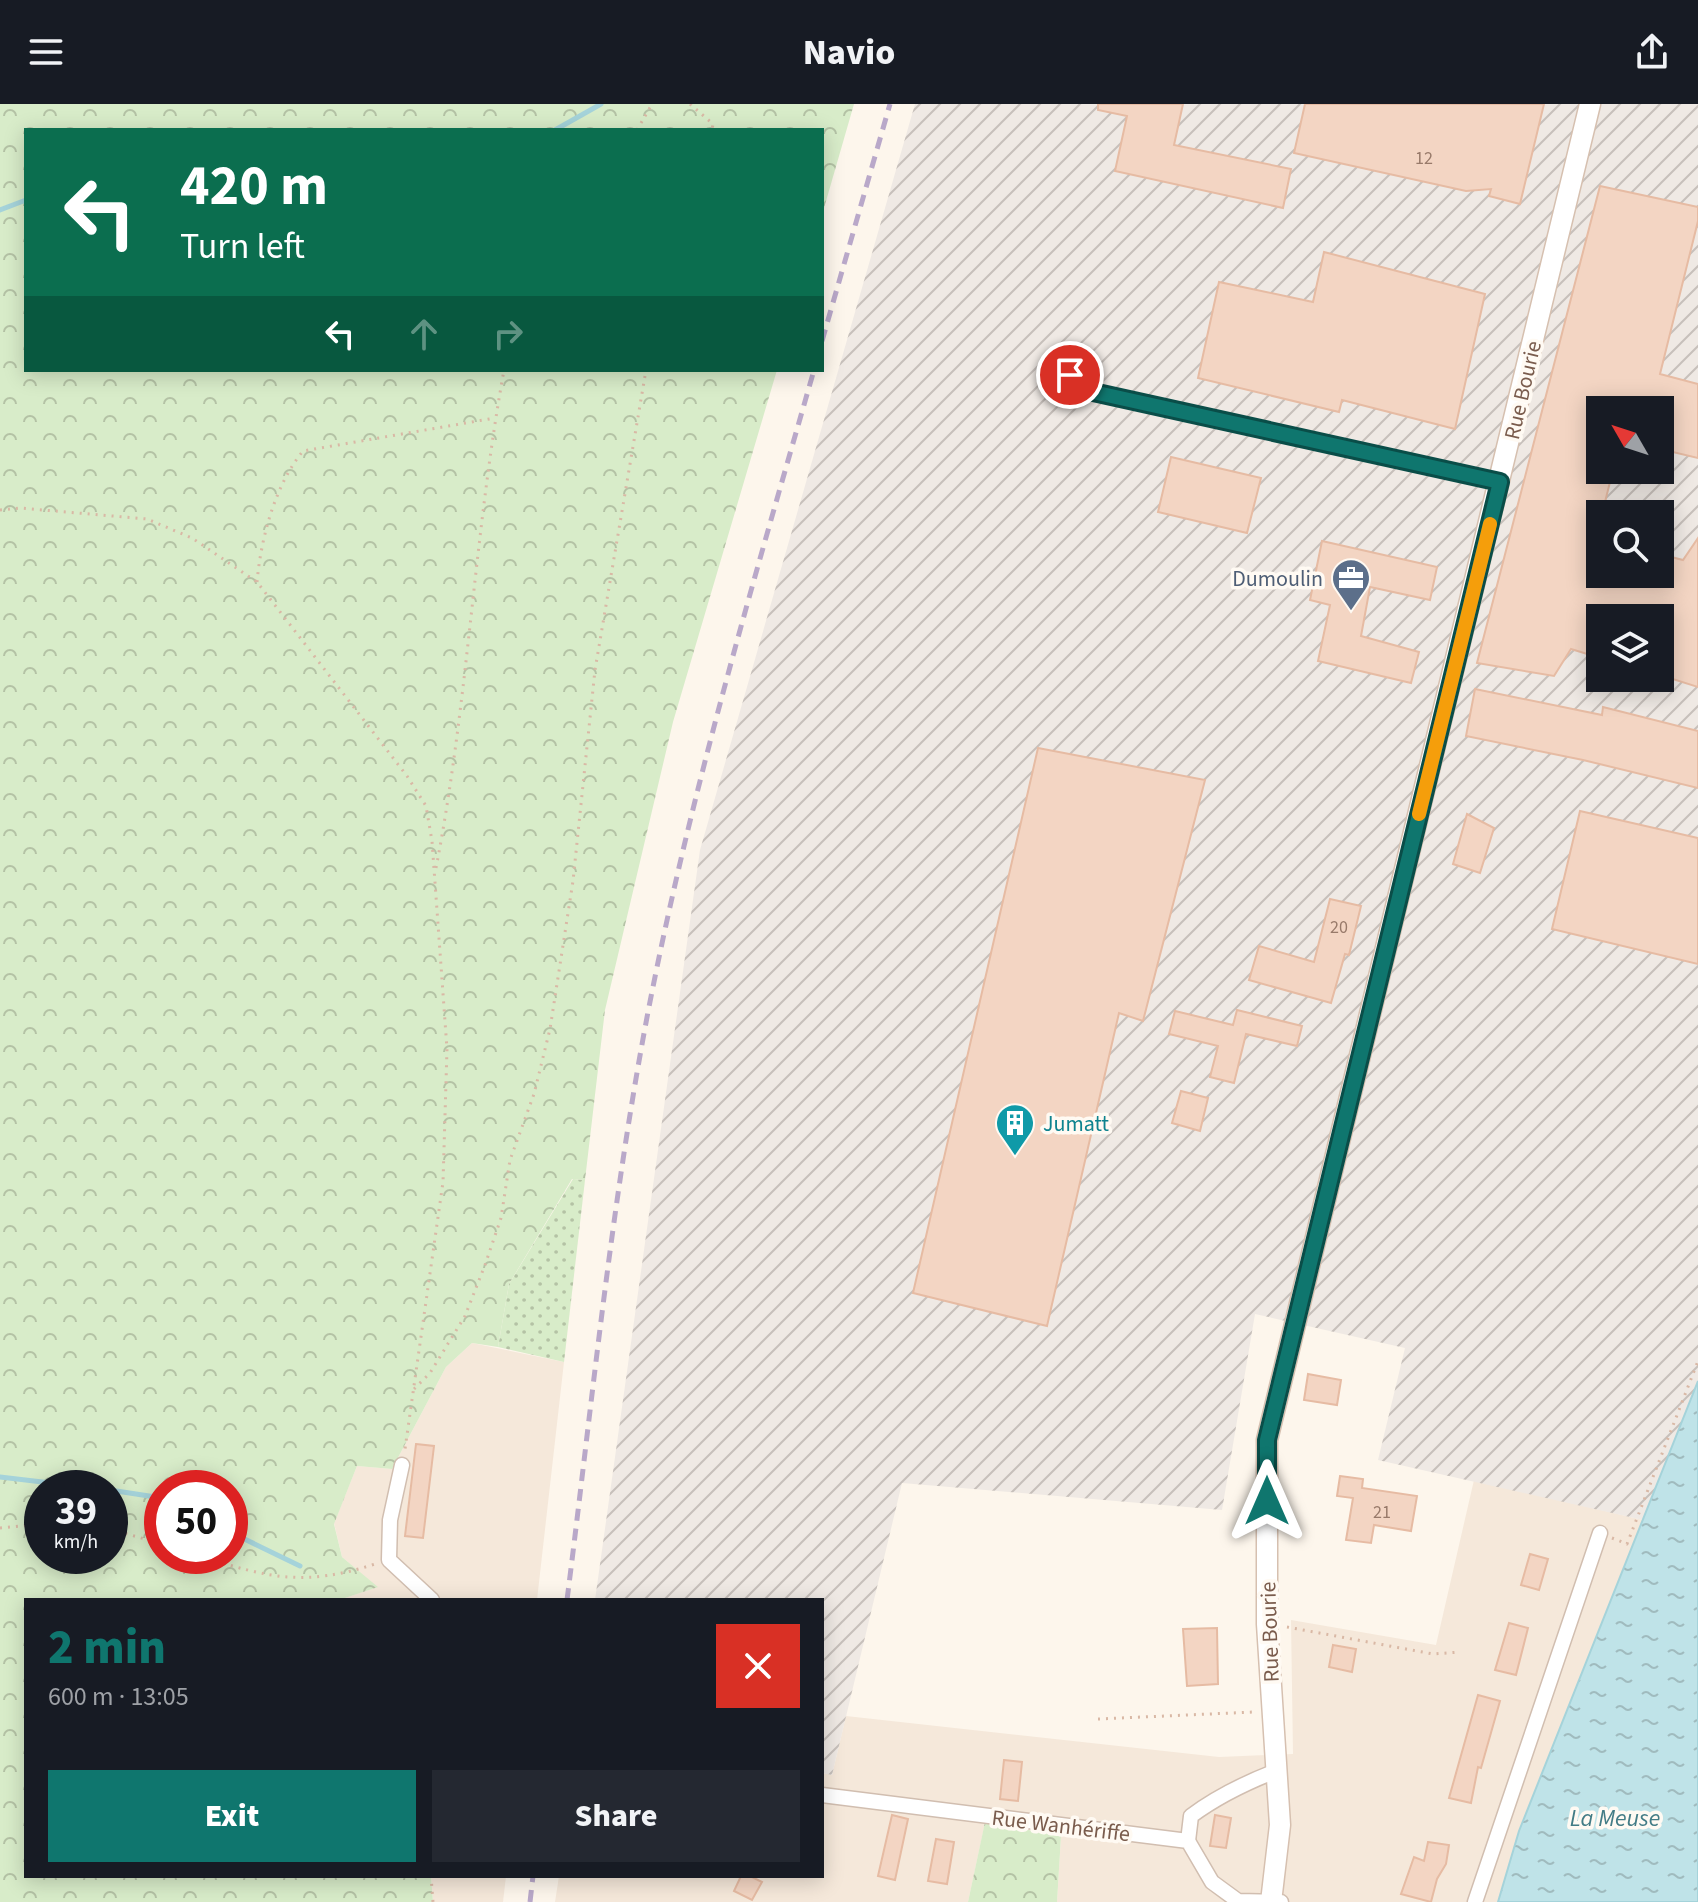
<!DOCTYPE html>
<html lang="en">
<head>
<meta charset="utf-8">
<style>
	body { margin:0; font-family:"Source Sans 3",sans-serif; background:#242831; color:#f1f3f6; height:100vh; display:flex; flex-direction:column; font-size:30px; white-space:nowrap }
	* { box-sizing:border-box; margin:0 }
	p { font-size:26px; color:#9ea1a6 }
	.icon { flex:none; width:44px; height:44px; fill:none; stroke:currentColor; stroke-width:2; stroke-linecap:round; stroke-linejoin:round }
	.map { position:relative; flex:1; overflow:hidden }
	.details { position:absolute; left:24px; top:1494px; width:800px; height:280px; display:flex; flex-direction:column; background:#171b24; border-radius:0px; box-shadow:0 4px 20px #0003 }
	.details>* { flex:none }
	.guide { position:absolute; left:24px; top:24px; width:800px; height:244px; border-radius:0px; box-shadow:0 4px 20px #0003; background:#0b6e4f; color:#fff; overflow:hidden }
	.needle { width:52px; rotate:309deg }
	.buttons { position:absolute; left:1586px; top:292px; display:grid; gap:16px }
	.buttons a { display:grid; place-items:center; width:88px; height:88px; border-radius:0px; background:#171b24; box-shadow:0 4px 20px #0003; font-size:40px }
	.speed { position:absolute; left:24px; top:1366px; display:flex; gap:16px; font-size:40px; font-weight:700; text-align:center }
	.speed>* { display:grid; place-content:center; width:104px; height:104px; border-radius:50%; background:#171b24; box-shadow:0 4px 20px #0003; line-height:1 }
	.speed small { font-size:20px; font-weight:400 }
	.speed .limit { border:12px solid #d22; background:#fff; color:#111 }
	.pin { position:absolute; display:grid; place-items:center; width:68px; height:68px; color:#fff; margin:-34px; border:4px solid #fff; border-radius:50%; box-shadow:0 2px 8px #0007 }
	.me { position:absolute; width:88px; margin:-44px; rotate:0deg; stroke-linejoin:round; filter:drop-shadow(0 0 6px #0008) }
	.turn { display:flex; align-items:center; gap:28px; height:168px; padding:0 24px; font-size:36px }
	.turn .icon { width:104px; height:104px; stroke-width:2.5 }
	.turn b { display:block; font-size:56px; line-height:68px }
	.lanes { display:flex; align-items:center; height:76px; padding:0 24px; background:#0003; justify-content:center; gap:40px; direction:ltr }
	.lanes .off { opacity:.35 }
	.round { display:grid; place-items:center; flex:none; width:84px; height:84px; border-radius:0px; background:#242831 }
	.head { display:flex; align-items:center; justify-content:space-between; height:136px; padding:0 24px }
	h1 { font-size:48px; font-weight:800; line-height:60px; color:#0f766e }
	.button { display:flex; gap:16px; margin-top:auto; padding:16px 24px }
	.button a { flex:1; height:92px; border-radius:0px; background:#0f766e; color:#fff; font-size:32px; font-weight:800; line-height:92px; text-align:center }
	.button a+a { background:#242831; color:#f1f3f6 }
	header { display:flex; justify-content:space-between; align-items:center; height:104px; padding:0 24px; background:#171b24; font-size:36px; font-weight:800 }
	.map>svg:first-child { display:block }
	.residential { fill:#f5e8da }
	.industrial { fill:url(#industrial-furrows); fill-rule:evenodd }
	.grass { fill:url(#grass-dots) }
	.forest { fill:url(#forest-crowns); fill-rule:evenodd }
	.water { fill:url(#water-ripples); stroke:#a5d3da; stroke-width:2 }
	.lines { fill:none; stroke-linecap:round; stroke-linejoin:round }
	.stream { stroke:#a5d3da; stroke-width:5 }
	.building { fill:#f3d5c3; stroke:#e6bba3; stroke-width:2 }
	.lane-casing { stroke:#d1beb0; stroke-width:10 }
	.street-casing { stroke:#d1beb0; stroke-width:17 }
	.secondary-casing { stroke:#d6c0b0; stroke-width:23 }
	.path { stroke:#d9b8a5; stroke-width:3; stroke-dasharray:2 6; stroke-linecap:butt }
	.lane { stroke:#fff; stroke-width:7 }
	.street { stroke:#fff; stroke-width:14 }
	.secondary { stroke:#fff; stroke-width:20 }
	.rail { stroke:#b9a8c9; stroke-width:5; stroke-dasharray:12 8; stroke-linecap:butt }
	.route-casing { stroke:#0a4d48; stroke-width:20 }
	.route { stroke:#0f766e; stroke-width:14 }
	.slow { stroke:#f59e0b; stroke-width:14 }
	.labels { text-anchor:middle; stroke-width:7; stroke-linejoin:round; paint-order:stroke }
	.number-label { font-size:18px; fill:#987a6a }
	.street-label { font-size:22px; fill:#7a5c4d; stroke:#fffaf3 }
	.service-label { font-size:22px; fill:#4e5e75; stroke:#fffaf3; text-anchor:end }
	.culture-label { font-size:22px; fill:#0d838f; stroke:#fffaf3; text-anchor:start }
	.water-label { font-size:24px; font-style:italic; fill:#437c86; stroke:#fffaf3 }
</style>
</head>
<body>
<header><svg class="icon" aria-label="menu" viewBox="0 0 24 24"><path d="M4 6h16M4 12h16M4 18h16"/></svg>Navio<svg class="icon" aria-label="share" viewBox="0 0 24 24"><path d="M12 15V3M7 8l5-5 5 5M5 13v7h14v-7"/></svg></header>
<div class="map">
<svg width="1698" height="1798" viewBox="0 0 1698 1798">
	<defs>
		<pattern id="industrial-furrows" width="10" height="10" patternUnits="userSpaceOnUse" patternTransform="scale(2)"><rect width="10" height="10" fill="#efe9e4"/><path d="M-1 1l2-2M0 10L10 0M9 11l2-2" fill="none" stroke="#c7c0bb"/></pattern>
		<pattern id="grass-dots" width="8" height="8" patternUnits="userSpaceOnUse" patternTransform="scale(2)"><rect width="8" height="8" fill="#d8ecc9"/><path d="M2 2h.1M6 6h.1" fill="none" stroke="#b4c2a5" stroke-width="1.8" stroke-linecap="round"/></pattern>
		<pattern id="forest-crowns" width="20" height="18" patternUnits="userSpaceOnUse" patternTransform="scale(2)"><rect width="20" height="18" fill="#d8ecc9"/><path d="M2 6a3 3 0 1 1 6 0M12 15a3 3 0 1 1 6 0" fill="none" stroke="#b4c2a5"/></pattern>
		<pattern id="water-ripples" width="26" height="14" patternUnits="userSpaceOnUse" patternTransform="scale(2)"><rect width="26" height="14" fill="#bfe3e8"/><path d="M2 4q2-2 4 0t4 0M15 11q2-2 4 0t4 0" fill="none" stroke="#a0bbbe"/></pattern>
	</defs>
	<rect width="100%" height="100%" fill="#fdf6ec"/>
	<g class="residential">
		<polygon points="472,1239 564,1258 537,1496 339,1496 377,1483 342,1453 334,1419 357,1362 392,1365 446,1263"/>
		<polygon points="1474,1376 1643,1416 1519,1727 1498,1798 1057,1798 1061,1732 985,1719 968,1798 555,1798 559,1772 822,1772 822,1669 832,1671 846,1612 1219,1653 1293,1650 1291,1516 1436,1541"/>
		<polygon points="431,1772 506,1772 503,1798 433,1798"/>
	</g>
	<path class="industrial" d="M 915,0 L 1698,0 L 1698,1277 L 1643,1416 L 1378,1356 L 1405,1244 L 1255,1210 L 1222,1406 L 902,1379 L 832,1671 L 822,1669 L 822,1496 L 595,1496 L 700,746 ZM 1600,306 L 1660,306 L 1660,366 L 1600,366 ZM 1600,410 L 1660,410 L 1660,470 L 1600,470 ZM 1600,514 L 1660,514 L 1660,574 L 1600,574 Z"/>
	<polygon class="grass" points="573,1075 585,1076 564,1258 498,1243 509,1180"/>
	<g class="forest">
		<path d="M 0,0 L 854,0 L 822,111 L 822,26 L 26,26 L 26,266 L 777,266 L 673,618 L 605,906 L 585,1076 L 572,1075 L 509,1180 L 498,1243 L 472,1239 L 446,1263 L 392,1365 L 357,1362 L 334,1420 L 342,1453 L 378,1483 L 339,1496 L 26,1496 L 26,1772 L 431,1772 L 433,1798 L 0,1798 ZM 42,1384 L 110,1384 L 110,1452 L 42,1452 ZM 162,1384 L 230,1384 L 230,1452 L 162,1452 Z"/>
		<polygon points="985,1718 1061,1732 1057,1798 968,1798"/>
	</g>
	<polygon class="water" points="1698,1277 1698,1798 1498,1798 1519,1727"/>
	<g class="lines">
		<g class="stream">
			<polyline points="555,26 601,0"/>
			<polyline points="0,106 26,96"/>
			<polyline points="0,1373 93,1384"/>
			<polyline points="110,1386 162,1394"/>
			<polyline points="230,1428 300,1462"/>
		</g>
	</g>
	<g class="building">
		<polygon points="1098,0 1183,0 1174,41 1291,65 1283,104 1115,67 1127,12 1098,6"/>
		<polygon points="1305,0 1544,0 1520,100 1489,92 1491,85 1466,87 1294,49"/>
		<polygon points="1600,82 1698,103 1698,117 1660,270 1698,280 1698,354 1660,345 1660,306 1600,306 1600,366 1613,366 1596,434 1600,435 1600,470 1660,470 1660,450 1683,456 1698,434 1698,583 1660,571 1660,514 1600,514 1600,554 1571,545 1554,572 1477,559"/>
		<polygon points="1324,148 1485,190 1455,325 1342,296 1339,308 1198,274 1219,178 1313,198"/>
		<polygon points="1171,353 1261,374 1247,429 1158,408"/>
		<polygon points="1322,437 1437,463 1430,496 1370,483 1361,532 1419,548 1411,579 1318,557 1330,501 1310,496"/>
		<polygon points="1475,585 1602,611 1603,603 1698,627 1698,684 1583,656 1466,632"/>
		<polygon points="1038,644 1205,676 1143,917 1119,909 1047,1222 913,1189"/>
		<polygon points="1580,707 1698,734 1698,860 1552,825"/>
		<polygon points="1467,710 1494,724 1480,769 1453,760"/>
		<polygon points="1330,795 1361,802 1349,851 1345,850 1331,899 1249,876 1259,842 1314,858"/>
		<polygon points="1237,906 1302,922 1297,942 1246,930 1234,979 1210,973 1218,942 1169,930 1175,907 1233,921"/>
		<polygon points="1181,987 1208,994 1200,1027 1172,1019"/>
		<polygon points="1308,1270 1341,1276 1337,1301 1304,1296"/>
		<polygon points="416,1340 434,1342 423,1434 405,1432"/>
		<polygon points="1340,1372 1363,1375 1362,1384 1417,1392 1411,1427 1374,1421 1371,1439 1346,1436 1353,1394 1337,1392"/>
		<polygon points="1530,1450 1548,1455 1539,1486 1521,1481"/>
		<polygon points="1509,1519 1528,1524 1516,1571 1495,1566"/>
		<polygon points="1217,1524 1218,1580 1187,1582 1183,1525"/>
		<polygon points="1333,1541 1356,1545 1352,1568 1329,1563"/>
		<polygon points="1478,1591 1500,1597 1481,1664 1478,1663 1471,1699 1449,1694"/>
		<polygon points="1004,1656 1022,1658 1018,1697 1000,1695"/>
		<polygon points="892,1711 908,1715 895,1776 878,1772"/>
		<polygon points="1215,1711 1231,1714 1226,1744 1210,1742"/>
		<polygon points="936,1735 954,1738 947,1780 928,1777"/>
		<polygon points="1428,1738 1449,1741 1446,1760 1437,1775 1431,1798 1401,1790 1414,1753 1424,1757"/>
		<polygon points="741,1772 750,1772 762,1778 752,1796 734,1787"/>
	</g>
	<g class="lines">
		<defs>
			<polyline id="lane" points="1070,271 1093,288 1497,377"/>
			<g id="street">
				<polyline points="402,1361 390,1416 389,1456 432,1496"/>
				<polyline points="822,1691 1188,1737 1212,1778 1238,1797 1281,1798"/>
				<path d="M 1188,1737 L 1191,1712 C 1218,1692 1245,1679 1276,1667"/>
				<polyline points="1475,1798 1600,1429"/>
			</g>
			<polyline id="secondary" points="1271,1798 1280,1721 1267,1520 1267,1336 1590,0"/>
		</defs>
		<use href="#lane" class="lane-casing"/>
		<use href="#street" class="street-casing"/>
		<use href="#secondary" class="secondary-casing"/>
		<g class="path">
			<polyline points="690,0 713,20 712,26"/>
			<polyline points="637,26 652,0"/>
			<polyline points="0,406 20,404 147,415 192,434 257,478 407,672 426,702 432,737 447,945 443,1078 405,1345"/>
			<path d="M 257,478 C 261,434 275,381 303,347 L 495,314"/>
			<path d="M 436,764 C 468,599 474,431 504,266"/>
			<polyline points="414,1285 430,1269 465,1212 485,1161 501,1114 510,1056 534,990 550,925 573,777 595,566 646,266"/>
			<polyline points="0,1424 42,1420"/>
			<polyline points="110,1425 162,1440"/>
			<polyline points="1612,1434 1627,1440 1698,1257"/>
			<path d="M 200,1452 C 269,1474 304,1483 375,1460"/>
			<polyline points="1287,1523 1433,1550 1460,1548"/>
			<polyline points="1098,1615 1254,1608"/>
			<polyline points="431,1772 433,1798"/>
		</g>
		<use href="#lane" class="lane"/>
		<use href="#street" class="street"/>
		<use href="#secondary" class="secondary"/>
		<g class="rail">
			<polyline points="822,237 890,0"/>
			<path d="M 567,1496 C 592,1300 611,1102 648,908 C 690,691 753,479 814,266"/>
			<polyline points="530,1798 533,1772"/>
		</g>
	</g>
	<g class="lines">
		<defs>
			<polyline id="route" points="1070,271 1093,288 1500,378 1267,1336 1267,1397"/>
		</defs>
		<use href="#route" class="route-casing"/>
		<use href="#route" class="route"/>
		<polyline class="slow" points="1419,710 1490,420"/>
	</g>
	<defs>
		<symbol id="office-pin" viewBox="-11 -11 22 30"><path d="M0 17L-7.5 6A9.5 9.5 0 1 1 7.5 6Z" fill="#5c6f8a" stroke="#fffaf3"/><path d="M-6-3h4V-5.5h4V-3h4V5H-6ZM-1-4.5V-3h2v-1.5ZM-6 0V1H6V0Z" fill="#fff"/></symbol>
		<symbol id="building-pin" viewBox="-11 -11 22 30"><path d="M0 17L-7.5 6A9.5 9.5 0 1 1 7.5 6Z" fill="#0f9aa8" stroke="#fffaf3"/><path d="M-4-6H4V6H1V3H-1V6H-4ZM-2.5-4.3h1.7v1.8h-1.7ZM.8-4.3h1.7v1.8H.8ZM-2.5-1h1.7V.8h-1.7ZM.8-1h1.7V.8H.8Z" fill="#fff"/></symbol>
	</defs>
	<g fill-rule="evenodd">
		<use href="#office-pin" x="1329" y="452" width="44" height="60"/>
		<use href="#building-pin" x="993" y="997" width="44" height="60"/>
	</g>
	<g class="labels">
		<g class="number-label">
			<text x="1424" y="60">12</text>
			<text x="1339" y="829">20</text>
			<text x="1382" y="1414">21</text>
		</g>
		<g class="street-label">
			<text transform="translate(1522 286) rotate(-77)" y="8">Rue Bourie</text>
			<text transform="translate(1269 1528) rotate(-92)" y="8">Rue Bourie</text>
			<text transform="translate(1061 1721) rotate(7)" y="8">Rue Wanhériffe</text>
		</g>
		<g class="service-label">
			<text x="1323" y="482">Dumoulin</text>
		</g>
		<g class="culture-label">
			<text x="1043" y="1027">Jumatt</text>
		</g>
		<g class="water-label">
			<text x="1615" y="1722">La Meuse</text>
		</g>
	</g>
</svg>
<div class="buttons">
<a><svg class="needle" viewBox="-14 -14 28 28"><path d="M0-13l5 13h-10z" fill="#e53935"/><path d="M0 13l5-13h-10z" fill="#9ea1a6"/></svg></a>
<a><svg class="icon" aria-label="search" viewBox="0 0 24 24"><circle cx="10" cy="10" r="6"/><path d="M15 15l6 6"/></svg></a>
<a><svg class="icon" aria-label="layers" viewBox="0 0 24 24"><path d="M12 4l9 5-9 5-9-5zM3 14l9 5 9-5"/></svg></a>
</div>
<div class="speed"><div>39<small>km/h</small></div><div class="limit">50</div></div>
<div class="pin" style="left:1070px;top:271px;background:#d93025"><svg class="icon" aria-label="arrive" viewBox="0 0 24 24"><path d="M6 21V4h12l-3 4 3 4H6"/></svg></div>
<svg class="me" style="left:1267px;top:1397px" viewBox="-20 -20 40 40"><path d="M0-17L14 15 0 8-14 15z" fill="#0f766e" stroke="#fff" stroke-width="4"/></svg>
<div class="guide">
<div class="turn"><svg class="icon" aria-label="left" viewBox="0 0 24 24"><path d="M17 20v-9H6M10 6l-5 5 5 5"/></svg><div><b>420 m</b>Turn left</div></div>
<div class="lanes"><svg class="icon" aria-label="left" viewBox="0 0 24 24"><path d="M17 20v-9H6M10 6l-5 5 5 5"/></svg><svg class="icon off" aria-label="ahead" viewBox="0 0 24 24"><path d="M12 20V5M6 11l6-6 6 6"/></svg><svg class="icon off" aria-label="right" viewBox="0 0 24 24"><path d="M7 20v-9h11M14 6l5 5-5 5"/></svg></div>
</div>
<section class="details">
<div class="head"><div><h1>2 min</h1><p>600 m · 13:05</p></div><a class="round" style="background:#d93025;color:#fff"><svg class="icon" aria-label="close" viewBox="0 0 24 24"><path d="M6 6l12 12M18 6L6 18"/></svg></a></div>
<div class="button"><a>Exit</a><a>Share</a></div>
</section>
</div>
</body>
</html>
